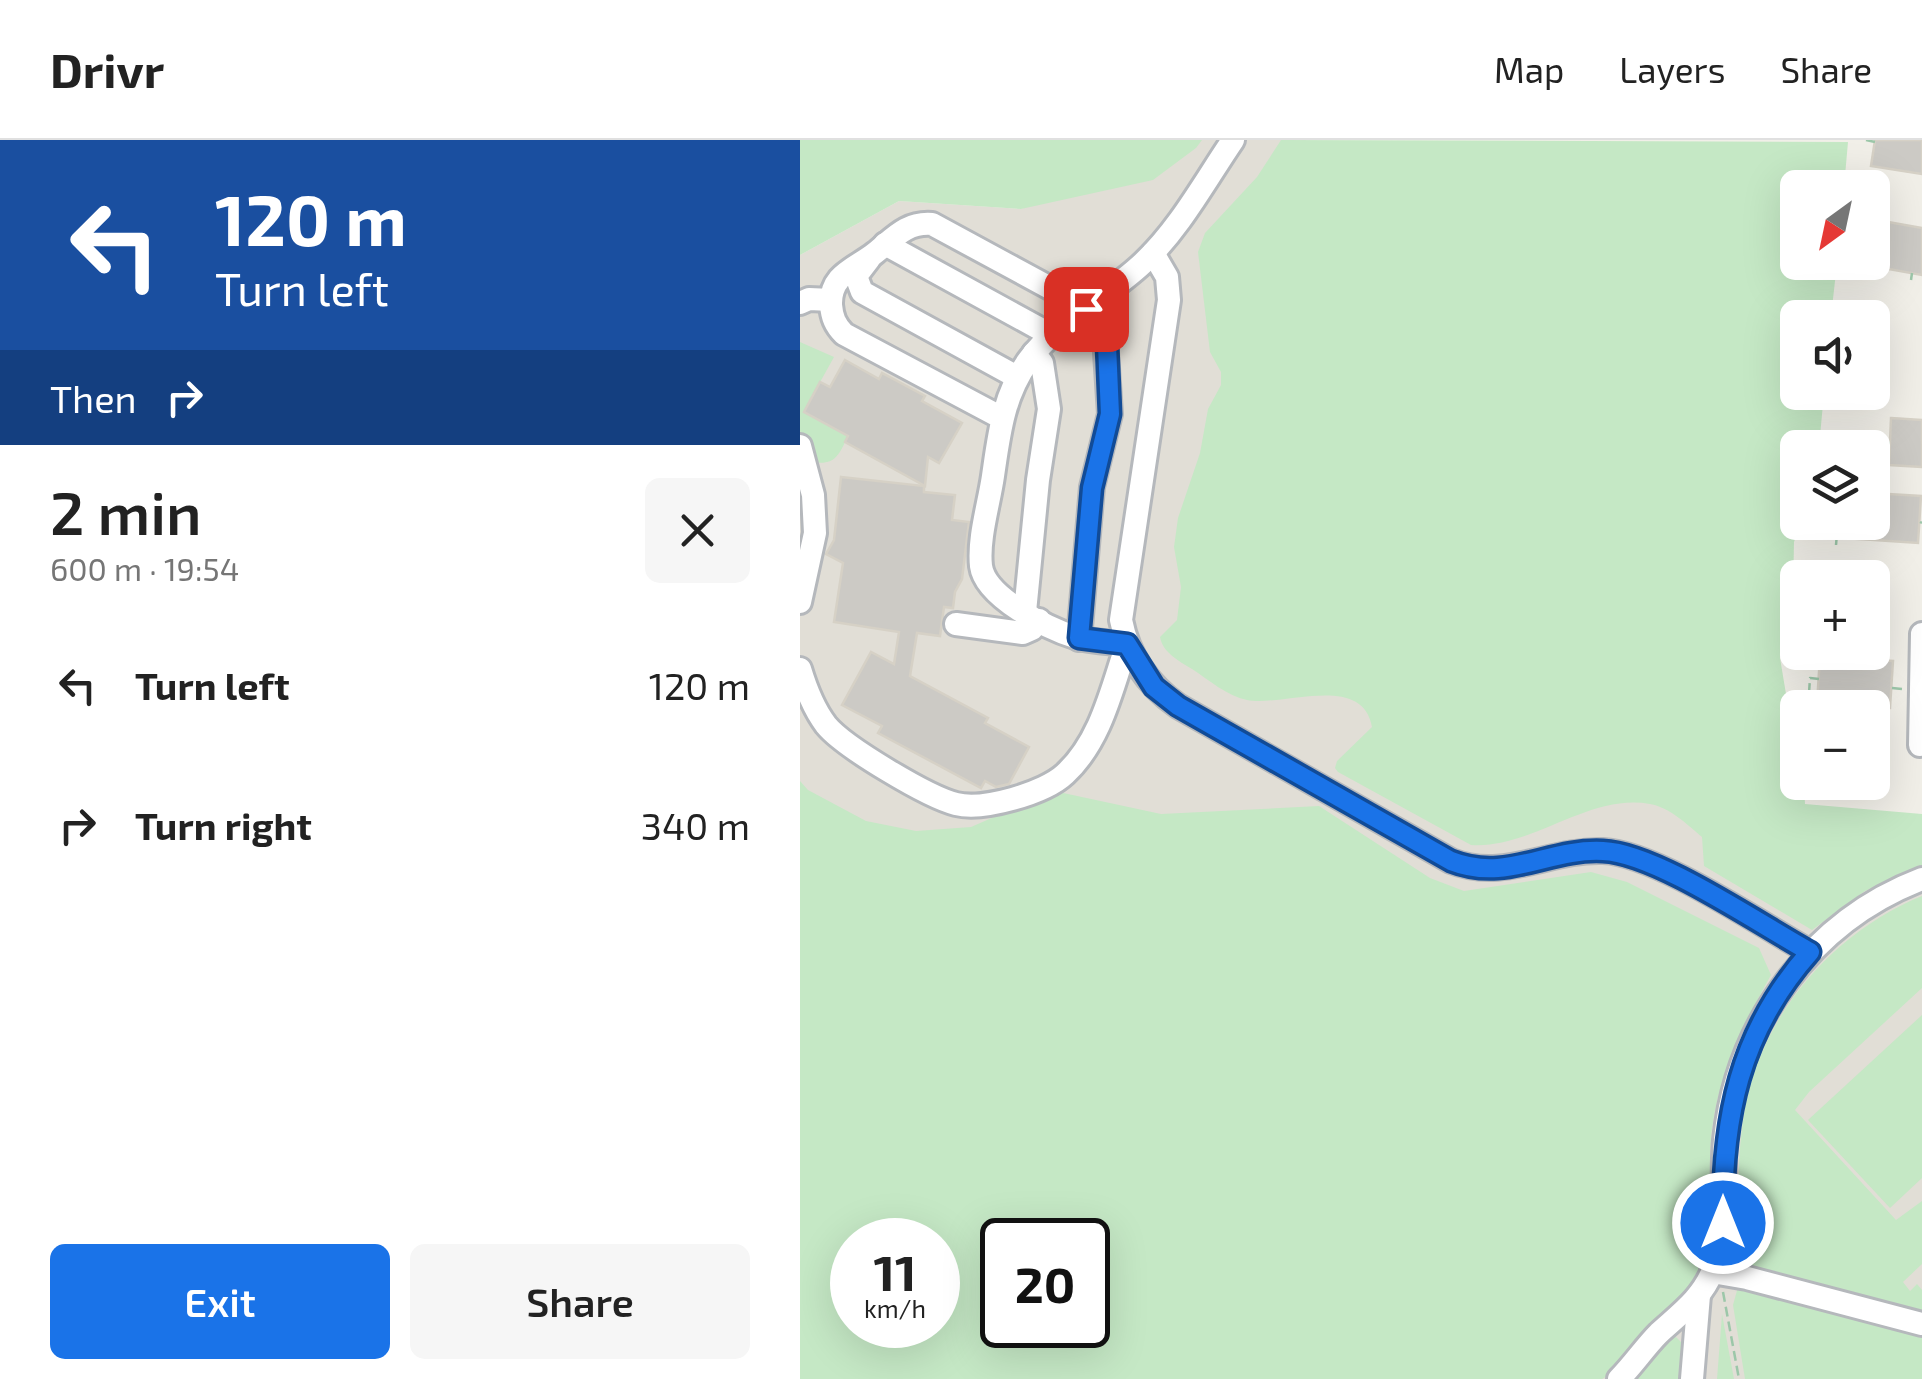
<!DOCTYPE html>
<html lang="en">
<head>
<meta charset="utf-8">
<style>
	body { margin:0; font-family:"Exo 2",sans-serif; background:#f6f6f6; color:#222; height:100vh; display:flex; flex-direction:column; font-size:38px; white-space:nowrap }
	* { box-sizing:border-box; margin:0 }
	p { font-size:32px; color:#767676 }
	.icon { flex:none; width:55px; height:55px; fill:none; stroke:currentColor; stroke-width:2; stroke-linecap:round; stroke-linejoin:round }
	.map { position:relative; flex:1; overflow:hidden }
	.details { display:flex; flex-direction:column; background:#fff; width:800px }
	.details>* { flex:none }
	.hud { background:#1a4fa0; color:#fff; overflow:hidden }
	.needle { width:65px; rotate:213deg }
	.fabs { position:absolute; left:980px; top:30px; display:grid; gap:20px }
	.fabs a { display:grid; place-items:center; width:110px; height:110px; border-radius:15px; background:#fff; box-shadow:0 10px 40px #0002; font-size:50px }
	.speed { position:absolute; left:30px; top:1078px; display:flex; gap:20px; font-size:50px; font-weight:700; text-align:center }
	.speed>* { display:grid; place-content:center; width:130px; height:130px; border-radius:50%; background:#fff; box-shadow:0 10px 40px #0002; line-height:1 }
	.speed small { font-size:25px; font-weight:400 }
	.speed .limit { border:5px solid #111; border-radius:15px; background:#fff; color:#111 }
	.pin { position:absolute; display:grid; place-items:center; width:85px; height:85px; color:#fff; margin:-42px; border-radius:20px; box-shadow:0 5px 15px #0006 }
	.me { position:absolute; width:110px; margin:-55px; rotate:0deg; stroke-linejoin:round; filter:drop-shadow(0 0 8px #0008) }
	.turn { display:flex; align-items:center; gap:35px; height:210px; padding:0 50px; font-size:45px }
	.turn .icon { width:130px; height:130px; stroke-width:2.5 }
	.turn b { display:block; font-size:70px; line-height:85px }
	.then { display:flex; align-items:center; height:95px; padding:0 50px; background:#0003; gap:20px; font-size:38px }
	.round { display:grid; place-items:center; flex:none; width:105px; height:105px; border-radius:15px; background:#f6f6f6 }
	.head { display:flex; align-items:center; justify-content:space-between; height:170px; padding:0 50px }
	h1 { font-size:60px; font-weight:600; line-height:75px }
	.action { display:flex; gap:20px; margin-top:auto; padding:20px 50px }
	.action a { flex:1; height:115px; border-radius:15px; background:#1a73e8; color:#fff; font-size:40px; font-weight:600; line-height:115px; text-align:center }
	.action a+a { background:#f6f6f6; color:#222 }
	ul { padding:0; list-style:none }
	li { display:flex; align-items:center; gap:30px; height:140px; padding:0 50px }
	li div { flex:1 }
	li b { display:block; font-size:38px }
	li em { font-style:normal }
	header { display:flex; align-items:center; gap:60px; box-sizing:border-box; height:140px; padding:0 50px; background:#fff; border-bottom:2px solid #e0e0e0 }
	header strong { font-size:48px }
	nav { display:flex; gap:55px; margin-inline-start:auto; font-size:35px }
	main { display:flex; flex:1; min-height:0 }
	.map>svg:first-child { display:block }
	.education { fill:#e1ded6 }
	.green { fill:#c5e8c5; fill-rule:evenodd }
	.building { fill:#cccac5; stroke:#d6d1c6; stroke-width:2.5 }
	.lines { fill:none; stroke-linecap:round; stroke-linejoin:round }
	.minor-casing { stroke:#b5b8bc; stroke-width:28 }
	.path { stroke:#9cc7a9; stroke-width:2.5; stroke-dasharray:10 5; stroke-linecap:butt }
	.minor { stroke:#fff; stroke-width:22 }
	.route-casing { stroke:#114b97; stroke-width:25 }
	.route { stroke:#1a73e8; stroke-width:18 }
</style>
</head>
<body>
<header>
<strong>Drivr</strong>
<nav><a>Map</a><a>Layers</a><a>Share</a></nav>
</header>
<main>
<section class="details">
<div class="hud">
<div class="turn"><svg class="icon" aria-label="left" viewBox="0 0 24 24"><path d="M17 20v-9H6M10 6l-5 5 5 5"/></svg><div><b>120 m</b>Turn left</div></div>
<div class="then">Then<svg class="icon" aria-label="right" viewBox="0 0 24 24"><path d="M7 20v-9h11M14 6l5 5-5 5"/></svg></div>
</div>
<div class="head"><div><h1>2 min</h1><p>600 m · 19:54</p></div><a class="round"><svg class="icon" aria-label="close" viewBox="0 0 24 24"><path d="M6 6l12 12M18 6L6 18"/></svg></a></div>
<ul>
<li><svg class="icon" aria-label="left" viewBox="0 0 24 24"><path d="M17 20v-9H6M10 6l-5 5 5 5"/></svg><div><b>Turn left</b></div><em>120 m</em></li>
<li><svg class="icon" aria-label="right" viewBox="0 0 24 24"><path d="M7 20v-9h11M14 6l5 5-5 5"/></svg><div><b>Turn right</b></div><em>340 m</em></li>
</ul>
<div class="action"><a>Exit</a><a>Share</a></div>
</section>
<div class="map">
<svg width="1122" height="1239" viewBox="0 0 1122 1239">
	<rect width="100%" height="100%" fill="#f1efe8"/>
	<polygon class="education" points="363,0 506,0 975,677 1122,690 1122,1239 460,1239 0,670 0,115 99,61 221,69"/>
	<g class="green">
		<polygon points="0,0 402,0 396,8 353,40 221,69 99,61 0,115"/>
		<path d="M 481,0 L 1048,2 L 1044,47 L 998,48 L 998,122 L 1037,123 L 1031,177 L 998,178 L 998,252 L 1024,253 L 1019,307 L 998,308 L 998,382 L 1001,383 L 994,402 L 993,451 L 980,518 L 988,566 L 997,591 L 998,642 L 1004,643 L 1005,664 L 1122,674 L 1122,725 L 1065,751 L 1012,790 L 904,726 L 902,697 C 888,685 869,667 850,664 C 788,653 733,709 671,705 L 538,632 L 535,628 L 537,621 L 572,587 C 563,532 482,567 447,560 C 427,556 409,540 392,529 C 379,521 363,513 360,497 L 377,480 L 381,447 L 374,407 L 378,378 L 400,313 L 408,269 L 421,245 L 421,232 L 410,212 L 398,112 L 405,93 L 457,37 Z"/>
		<path d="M 0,202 L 34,217 L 4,271 L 48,296 C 39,315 35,326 12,322 L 0,291 Z"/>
		<path d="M 0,641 L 8,650 L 66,681 L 116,691 L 171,687 L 254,651 L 361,674 L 519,666 L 630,738 L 664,751 L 791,732 L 827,742 L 959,808 L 971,835 C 942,887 916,939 911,1000 C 907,1045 917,1094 897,1136 C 883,1167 836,1208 811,1234 L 802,1239 L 0,1239 ZM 52,1100 L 138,1100 L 138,1185 L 52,1185 ZM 202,1100 L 288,1100 L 288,1185 L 202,1185 Z"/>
		<path d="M 1122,756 L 1122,848 L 1009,952 L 995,970 L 1096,1080 L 1122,1061 L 1122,1124 L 1103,1142 L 1110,1151 L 1117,1144 L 1122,1150 L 1122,1177 L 944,1128 L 940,1121 C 939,1072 936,1022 944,974 C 959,877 1033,792 1122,756 Z"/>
		<polygon points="1122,875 1122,1038 1090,1068 1008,980"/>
		<polygon points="938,1147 1122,1195 1122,1239 945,1239 933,1165"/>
		<polygon points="922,1174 934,1239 917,1239"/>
		<polygon points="876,1197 885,1206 882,1239 837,1239 839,1233 866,1201"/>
	</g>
	<g class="building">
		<polygon points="1075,0 1122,0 1122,34 1071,26"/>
		<polygon points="1077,80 1122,88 1122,135 1072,126"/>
		<polygon points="45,220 79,239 82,233 125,256 122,261 162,283 139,323 128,317 125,346 45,302 48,296 4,272 20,242 30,247"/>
		<polygon points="1091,278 1122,280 1122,327 1089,325"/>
		<polygon points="41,337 124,346 124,352 155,355 152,380 169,382 162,439 155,452 153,468 144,467 140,496 117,493 110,536 188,578 185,583 229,607 209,644 196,647 185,641 181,648 78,593 82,586 42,565 71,512 94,524 99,492 34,482 43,423 26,414 34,400"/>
		<polygon points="1072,353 1121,356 1118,403 1045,398 1046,382 1072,382"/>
		<polygon points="1020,517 1093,521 1090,568 1017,563"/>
	</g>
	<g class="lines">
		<defs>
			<g id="minor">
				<polyline points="85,104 242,190 249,198"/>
				<path d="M 353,113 L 367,137 L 369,160 L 321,480 C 328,516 348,545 378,566 L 651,721 C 704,742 750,709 803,711 C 856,713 960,784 1010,812"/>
				<polyline points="69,119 56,136 62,152 217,237"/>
				<polyline points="0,163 9,159 31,160"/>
				<path d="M 202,278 L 44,194 C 35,185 32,177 31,165 C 30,134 55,129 75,113 C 94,98 106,82 132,84 L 276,162 L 286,169 L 305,197 L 310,274 L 292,347 L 279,499"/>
				<polyline points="0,306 13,355 15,393 0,462"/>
				<polyline points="225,472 238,340 249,269 242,223 234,213"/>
				<polyline points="156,484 223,493 232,489 239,480"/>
				<path d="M 0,529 C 6,549 13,568 26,585 C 44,607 128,657 156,664 C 183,671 245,653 265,634 C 301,601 312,548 327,504 C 310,502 291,502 275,497 C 247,488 185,457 181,426 C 178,398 189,364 193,336 C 199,295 203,256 228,221 C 257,181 307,157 343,123 C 380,88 405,41 433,0"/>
				<polyline points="1120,605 1122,494"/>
				<polyline points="912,1132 947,1138 1122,1184"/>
				<path d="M 819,1239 C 833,1225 845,1207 859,1193 C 881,1173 902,1158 913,1130 C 929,1089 921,1043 925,1000 C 937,883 1012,781 1122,739"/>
				<polyline points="892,1239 899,1155"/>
			</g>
		</defs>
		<use href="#minor" class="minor-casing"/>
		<g class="path">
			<polyline points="1066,0 1075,2"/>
			<polyline points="1057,132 1059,122"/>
			<polyline points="1111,140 1112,133"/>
			<polyline points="1070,303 1090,303"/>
			<polyline points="1120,382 1122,383"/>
			<polyline points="1036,405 1038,382"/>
			<polyline points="1092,548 1103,549"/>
			<polyline points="1008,568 1010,538 1019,539"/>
			<polyline points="1063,568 1063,566"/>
			<polyline points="923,1152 939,1239"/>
		</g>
		<use href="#minor" class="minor"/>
	</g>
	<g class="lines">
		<defs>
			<path id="route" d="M 286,169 L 307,205 L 310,274 L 292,348 L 279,498 L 327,504 L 354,547 L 378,566 L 651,721 C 707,743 748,708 803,711 C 856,713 959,784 1010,812 C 939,892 922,979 923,1083"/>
		</defs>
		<use href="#route" class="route-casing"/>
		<use href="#route" class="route"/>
	</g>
</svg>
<div class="fabs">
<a><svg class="needle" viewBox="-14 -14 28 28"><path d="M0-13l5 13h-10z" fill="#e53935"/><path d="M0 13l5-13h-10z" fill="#767676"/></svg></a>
<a><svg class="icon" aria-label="sound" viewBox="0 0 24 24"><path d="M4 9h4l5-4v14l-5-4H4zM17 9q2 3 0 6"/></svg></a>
<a><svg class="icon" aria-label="layers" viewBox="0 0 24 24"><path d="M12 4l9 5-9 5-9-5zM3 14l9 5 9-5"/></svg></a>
<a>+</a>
<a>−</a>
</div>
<div class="speed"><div>11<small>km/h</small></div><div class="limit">20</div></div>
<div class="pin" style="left:286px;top:169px;background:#d93025"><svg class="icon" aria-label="arrive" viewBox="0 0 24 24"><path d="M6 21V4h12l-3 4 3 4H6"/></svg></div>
<svg class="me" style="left:923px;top:1083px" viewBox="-20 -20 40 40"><circle r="17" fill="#1a73e8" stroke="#fff" stroke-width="3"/><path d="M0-11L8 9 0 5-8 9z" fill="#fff"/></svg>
</div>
</main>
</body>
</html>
